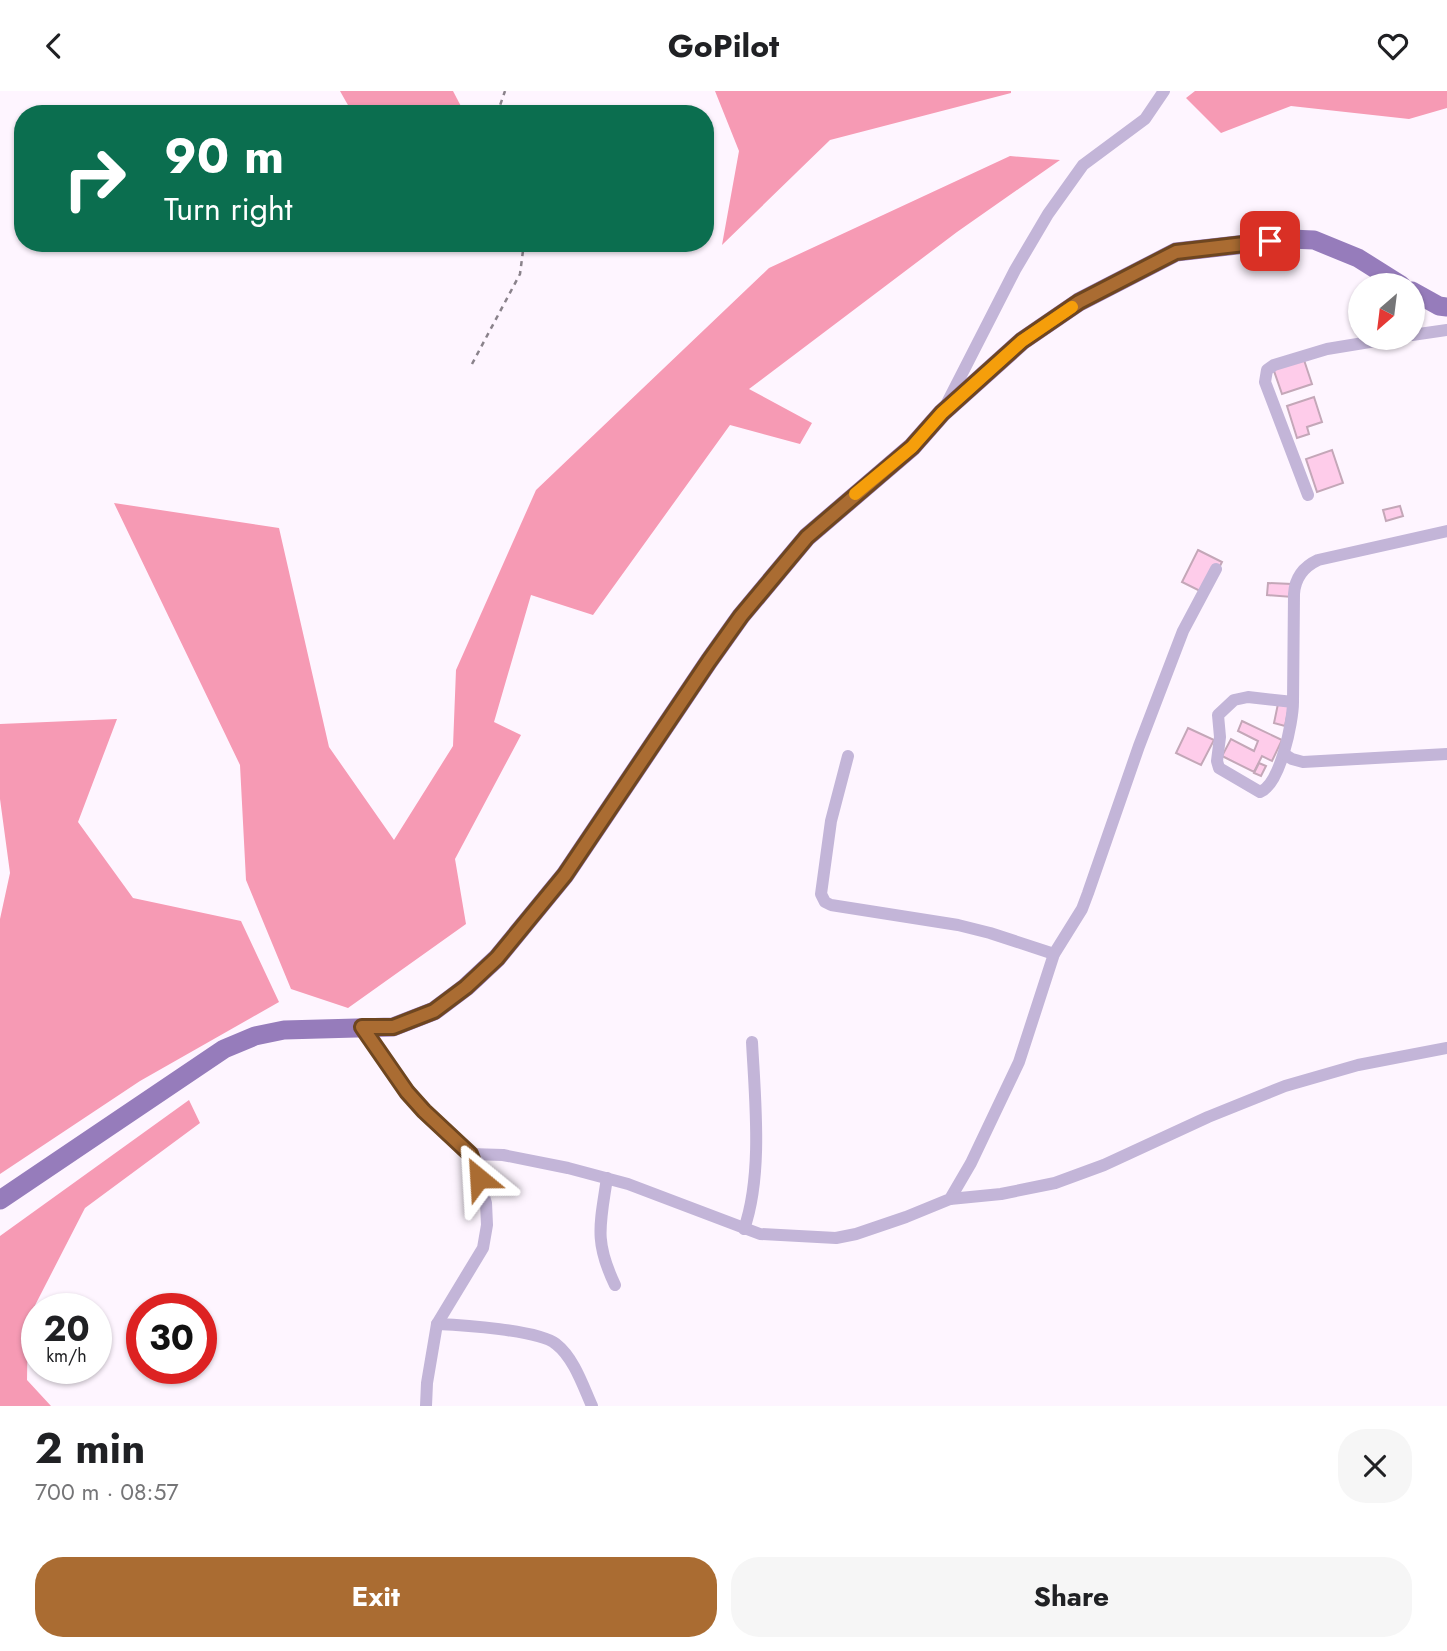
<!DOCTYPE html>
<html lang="en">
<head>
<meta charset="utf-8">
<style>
	body { margin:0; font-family:Jost,sans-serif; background:#f6f6f6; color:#202124; height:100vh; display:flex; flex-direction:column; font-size:26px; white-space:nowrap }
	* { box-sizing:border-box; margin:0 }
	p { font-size:23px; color:#757577 }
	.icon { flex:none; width:38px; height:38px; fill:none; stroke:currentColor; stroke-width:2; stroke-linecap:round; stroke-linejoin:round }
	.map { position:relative; height:1315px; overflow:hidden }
	.details { display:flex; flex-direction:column; background:#fff; flex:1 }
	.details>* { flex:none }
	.banner { position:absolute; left:14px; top:14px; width:700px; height:147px; border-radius:28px; box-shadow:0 2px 5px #0004; background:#0b6e4f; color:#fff; overflow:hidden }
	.needle { width:46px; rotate:208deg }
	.tools { position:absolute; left:1348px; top:182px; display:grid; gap:14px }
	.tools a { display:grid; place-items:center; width:77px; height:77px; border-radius:50%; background:#fff; box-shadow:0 2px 5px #0004; font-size:35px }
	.speed { position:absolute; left:21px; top:1202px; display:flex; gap:14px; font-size:35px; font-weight:700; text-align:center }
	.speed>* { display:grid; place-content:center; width:91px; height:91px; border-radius:50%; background:#fff; box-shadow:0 2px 5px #0004; line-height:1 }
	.speed small { font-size:18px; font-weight:400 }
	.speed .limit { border:10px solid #d22; background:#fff; color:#111 }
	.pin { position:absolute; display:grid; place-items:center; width:60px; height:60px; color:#fff; margin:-30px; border-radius:14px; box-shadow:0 4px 10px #0006 }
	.me { position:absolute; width:77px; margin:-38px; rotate:333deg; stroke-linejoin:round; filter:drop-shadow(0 0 5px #0008) }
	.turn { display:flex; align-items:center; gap:24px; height:147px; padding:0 35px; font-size:32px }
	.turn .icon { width:91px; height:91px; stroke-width:2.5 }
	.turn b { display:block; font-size:49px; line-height:60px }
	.round { display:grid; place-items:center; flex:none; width:74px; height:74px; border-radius:28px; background:#f6f6f6 }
	.head { display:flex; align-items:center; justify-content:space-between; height:119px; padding:0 35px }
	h1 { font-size:42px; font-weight:700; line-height:52px }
	.primary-button { display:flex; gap:14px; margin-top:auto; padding:14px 35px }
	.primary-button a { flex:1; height:80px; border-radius:28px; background:#aa6c32; color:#fff; font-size:28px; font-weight:700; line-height:80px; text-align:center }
	.primary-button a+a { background:#f6f6f6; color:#202124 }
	header { display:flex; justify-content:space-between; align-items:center; height:91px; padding:0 35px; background:#fff; font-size:32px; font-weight:700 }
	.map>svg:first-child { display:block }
	.forest { fill:#f69ab4 }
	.building { fill:#feccea; stroke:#c4a7b8; stroke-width:2 }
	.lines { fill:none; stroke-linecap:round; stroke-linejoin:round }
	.path { stroke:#8a828b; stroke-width:2.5; stroke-dasharray:5 5; stroke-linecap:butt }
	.minor { stroke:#c3b5d8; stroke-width:12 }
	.primary { stroke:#967cbb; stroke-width:19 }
	.route-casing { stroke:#6e4620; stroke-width:18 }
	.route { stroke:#aa6c32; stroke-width:12 }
	.slow { stroke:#f59e0b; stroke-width:12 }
</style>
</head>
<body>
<header><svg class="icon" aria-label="back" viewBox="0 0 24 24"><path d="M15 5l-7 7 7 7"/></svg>GoPilot<svg class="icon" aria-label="heart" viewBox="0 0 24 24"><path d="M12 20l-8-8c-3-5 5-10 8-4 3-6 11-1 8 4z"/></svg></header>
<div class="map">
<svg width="1447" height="1315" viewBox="0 0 1447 1315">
	<rect width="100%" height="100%" fill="#fef5ff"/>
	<g class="forest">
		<polygon points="340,0 453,0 465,23 353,23"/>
		<polygon points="715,0 1011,0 1011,2 830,49 722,154 739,60"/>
		<polygon points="1195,0 1447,0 1447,17 1409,28 1291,15 1221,42 1186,7"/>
		<polygon points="1010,65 1060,69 957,141 749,298 812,332 800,353 730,334 593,524 531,504 494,631 521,644 455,768 466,833 348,917 291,898 246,789 240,674 114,412 279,437 329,656 394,749 453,655 456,579 536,399 769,177"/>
		<polygon points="117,628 78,731 133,807 241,830 279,911 140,990 0,1083 0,828 10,782 0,708 0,633"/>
		<polygon points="189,1009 200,1032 85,1117 28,1228 27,1289 51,1315 0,1315 0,1145"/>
	</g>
	<g class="building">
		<polygon points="1303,266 1312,293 1282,303 1273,277"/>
		<polygon points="1314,306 1322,331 1307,336 1309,343 1297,347 1287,315"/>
		<polygon points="1332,359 1343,392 1317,401 1306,368"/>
		<polygon points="1400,415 1403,425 1386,430 1383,419"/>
		<polygon points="1198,459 1222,471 1206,503 1182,491"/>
		<polygon points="1268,492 1292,493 1292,506 1267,504"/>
		<polygon points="1279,608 1290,611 1285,635 1274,632"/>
		<polygon points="1242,630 1282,649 1272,670 1262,665 1254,681 1222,665 1231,648 1254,660 1258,650 1238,640"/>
		<polygon points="1188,637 1214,649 1201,674 1176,662"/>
		<polygon points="1259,672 1266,675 1261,685 1254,682"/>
	</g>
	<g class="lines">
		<g class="path">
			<polyline points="497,23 505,0"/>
			<polyline points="472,273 520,183 524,152"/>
		</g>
		<g class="minor">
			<polyline points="1412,244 1447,239"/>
			<polyline points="947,312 1015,179 1048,123 1083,74 1145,28 1164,0"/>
			<polyline points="1308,404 1265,291 1267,279 1274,274 1327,258 1394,247"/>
			<path d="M 1293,611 L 1248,606 L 1234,609 L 1218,624 L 1220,646 L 1217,670 L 1219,677 L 1260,701 C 1280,694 1293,631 1293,611 L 1294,503 C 1295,487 1303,476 1318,469 L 1447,440"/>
			<polyline points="1284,663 1292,668 1303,671 1447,663"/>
			<polyline points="848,665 831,730 821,803 825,811 831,814 958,834 990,842 1054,863"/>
			<polyline points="362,936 407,1001 424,1020 470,1063 486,1112 487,1134 483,1157 437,1233 427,1292 426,1315"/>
			<polyline points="470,1063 503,1064 568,1077 628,1093 760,1143 836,1147 856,1143 906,1126 950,1108 971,1072 1019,971 1054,863 1082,818 1088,802 1139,655 1183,540 1216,478"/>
			<path d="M 607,1087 C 600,1134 594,1150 615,1194"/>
			<polyline points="950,1108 1001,1103 1055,1092 1104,1074 1208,1026 1285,995 1358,974 1447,957"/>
			<path d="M 744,1138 C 763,1084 755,1008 752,951"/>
			<path d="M 437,1233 C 462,1234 539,1239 556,1253 C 574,1267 583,1295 592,1315"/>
		</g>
		<g class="primary">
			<polyline points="1412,200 1439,215 1447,216"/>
			<polyline points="0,1109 224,958 255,945 284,939 393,936 434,920 466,896 497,867 565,784 709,570 741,525 807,446 912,356 942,322 1022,250 1079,211 1176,161 1290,148 1314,149 1358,167 1401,194"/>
		</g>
	</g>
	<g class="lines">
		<defs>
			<polyline id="route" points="479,1087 470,1063 424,1020 407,1001 362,936 393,936 434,920 466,896 497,867 565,784 709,570 741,525 807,446 912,356 942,322 1022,250 1079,211 1176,161 1270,150"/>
		</defs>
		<use href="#route" class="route-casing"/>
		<use href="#route" class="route"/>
		<polyline class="slow" points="855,403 912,356 942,322 1022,250 1072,216"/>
	</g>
</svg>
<div class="tools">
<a><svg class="needle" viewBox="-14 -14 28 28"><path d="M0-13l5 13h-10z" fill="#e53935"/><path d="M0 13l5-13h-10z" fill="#757577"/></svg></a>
</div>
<div class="speed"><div>20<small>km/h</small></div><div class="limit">30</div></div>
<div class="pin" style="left:1270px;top:150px;background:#d93025"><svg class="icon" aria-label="arrive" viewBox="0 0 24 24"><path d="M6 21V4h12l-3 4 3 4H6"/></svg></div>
<svg class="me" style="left:479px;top:1087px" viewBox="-20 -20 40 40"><path d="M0-17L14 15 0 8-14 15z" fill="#aa6c32" stroke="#fff" stroke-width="4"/></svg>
<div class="banner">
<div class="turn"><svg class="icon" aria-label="right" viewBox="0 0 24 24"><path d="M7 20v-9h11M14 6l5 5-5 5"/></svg><div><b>90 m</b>Turn right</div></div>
</div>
</div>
<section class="details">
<div class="head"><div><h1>2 min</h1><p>700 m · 08:57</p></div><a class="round"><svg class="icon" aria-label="close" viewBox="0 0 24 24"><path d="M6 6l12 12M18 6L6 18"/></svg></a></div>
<div class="primary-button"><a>Exit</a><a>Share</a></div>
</section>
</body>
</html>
